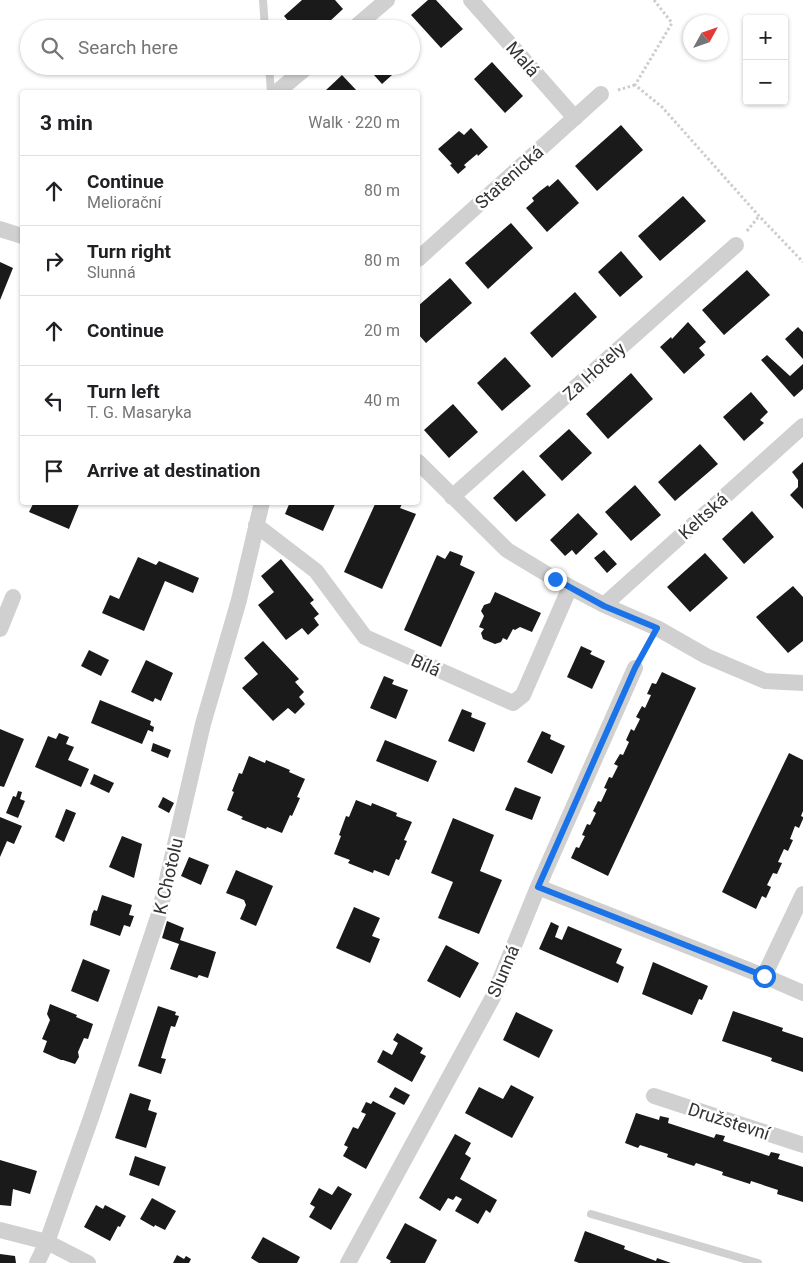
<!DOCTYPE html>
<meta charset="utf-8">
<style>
:root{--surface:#fff;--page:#f6f6f6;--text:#202124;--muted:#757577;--line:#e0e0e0}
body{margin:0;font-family:Roboto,sans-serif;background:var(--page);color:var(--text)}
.controls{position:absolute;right:15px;top:15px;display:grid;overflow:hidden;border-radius:5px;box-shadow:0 1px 4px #0004}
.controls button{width:45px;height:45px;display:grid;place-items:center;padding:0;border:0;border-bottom:1px solid var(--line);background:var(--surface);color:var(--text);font:25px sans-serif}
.compass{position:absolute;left:683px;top:15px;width:45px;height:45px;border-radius:50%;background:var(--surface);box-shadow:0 1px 4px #0004;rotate:50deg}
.stop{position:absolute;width:15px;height:15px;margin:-11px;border:4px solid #1a73e8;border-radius:50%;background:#fff}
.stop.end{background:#1a73e8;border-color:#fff;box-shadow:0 1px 5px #0008}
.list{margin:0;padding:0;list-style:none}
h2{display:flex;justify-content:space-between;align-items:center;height:65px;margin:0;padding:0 20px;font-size:21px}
h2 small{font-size:16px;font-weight:400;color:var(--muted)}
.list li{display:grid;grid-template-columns:32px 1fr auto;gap:15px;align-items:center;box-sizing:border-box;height:70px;padding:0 20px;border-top:1px solid var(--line)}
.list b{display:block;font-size:19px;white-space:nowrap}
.list p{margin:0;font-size:16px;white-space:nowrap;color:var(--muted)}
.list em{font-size:16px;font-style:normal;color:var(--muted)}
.icon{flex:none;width:28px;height:28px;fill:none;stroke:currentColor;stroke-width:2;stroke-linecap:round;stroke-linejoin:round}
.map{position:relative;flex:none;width:803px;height:1263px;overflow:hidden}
.search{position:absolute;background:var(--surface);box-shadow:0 1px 4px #0004;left:20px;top:20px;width:400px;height:55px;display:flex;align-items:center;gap:12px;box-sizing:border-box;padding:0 18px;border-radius:28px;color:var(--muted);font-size:19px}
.panel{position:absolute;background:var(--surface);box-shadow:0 1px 4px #0004;left:20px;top:90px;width:400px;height:415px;border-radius:5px}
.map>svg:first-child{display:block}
</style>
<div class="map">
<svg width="803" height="1263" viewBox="0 0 803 1263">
<rect width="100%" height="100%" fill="#fff"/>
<path fill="#1a1a1a" d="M302,0H335L343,9L329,22H325L318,29H295L284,16Z
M428,0H436L463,29L441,48L411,15Z
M492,62L523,96L505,113L474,79Z
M366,66H402L382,84Z
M342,75L358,92H324L325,91Z
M621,125L643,150L597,191L575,166Z
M471,128L488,147L478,156L477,154L464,165L466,167L458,174L450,165L452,164L438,149L459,131L464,135Z
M558,179L579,203L547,232L526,208L534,201L532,198L540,191L548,185L549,187Z
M683,196L706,221L660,261L638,236Z
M511,223L533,248L488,289L465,263Z
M621,251L643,277L620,297L598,272Z
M0,262L13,268L0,300Z
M747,270L770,295L724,335L702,310Z
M450,278L472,303L426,343L418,334V306Z
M575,292L597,317L552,358L530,333Z
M688,322L706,342L699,348L705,355L684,374L660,347L671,337L672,339Z
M798,327L803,332V359L785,339Z
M767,355L790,376L803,364V389L794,397L761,360Z
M505,357L531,386L502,411L477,383Z
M631,373L653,399L608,439L586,414Z
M751,392L768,412L760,420L764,423L744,441L723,417Z
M453,404L478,432L449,458L424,430Z
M569,429L592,453L562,481L539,456Z
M700,444L718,464L675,501L658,482Z
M803,462V509L790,495L798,487V480L792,472Z
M523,470L546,495L516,522L493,498Z
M635,485L661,515L631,541L605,512Z
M34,502H80L69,529L29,512Z
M290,502H336L323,531L285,514Z
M376,502H403L400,508L416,514L382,589L344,572Z
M752,511L774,537L744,564L722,539Z
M578,513L598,534L576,555L572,550L565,556L550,540Z
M604,550L617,564L607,573L594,558Z
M450,551L463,556L460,565L475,572L441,647L404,630L437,555L445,559Z
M705,553L728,578L690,612L667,587Z
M138,557L156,565L159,561L199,578L193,593L165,581L144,631L102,613L110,595L119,599Z
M281,559L314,600L310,603L319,614L314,618L319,625L308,635L302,628L286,640L258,605L274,592L261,576Z
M793,586L803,597V641L788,653L756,617Z
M495,592L541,613L532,632L520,627L515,630L513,629L507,640L503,638L501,642L495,644L483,639L481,633L484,629L479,627L484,616L481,611L484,605L490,603Z
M263,641L299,679L295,682L304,692L299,697L305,704L295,714L288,708L273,721L242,688L258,674L244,658Z
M581,646L592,651L590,654L605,661L592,689L567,677Z
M89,650L109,660L101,676L81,666Z
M146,660L173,673L161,701L155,698L153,702L131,692Z
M662,672L696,688L608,876L571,858L576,847L579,848L585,836L582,835L587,824L590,825L596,813L593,811L598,801L601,802L607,789L604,788L609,777L612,778L618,766L614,764L620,754L623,755L629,742L626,740L631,729L634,731L640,719L636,717L642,706L645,708L651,695L647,694L652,683L656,684Z
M384,676L394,680L392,684L408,690L396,719L370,708Z
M100,700L151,721L150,725L154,727L153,732L148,730L142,744L91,723Z
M462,709L472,713L471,717L486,723L474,752L448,741Z
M0,729L24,739L4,787L0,786Z
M542,731L551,735L550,739L565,746L552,774L527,762Z
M59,733L69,737L66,744L74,747L68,760L89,769L81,787L35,767L48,736L56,739Z
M385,740L437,761L428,782L376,761Z
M153,743L171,750L168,758L151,751Z
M789,753L803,760V811L801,816L803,817V819L799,828L795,826L790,839L793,840L788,851L784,849L778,862L782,863L777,874L773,873L767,885L771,887L766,898L762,896L756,909L722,892Z
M249,756L265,763L266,760L290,770L289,772L305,779L297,797L300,798L292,816L290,815L282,833L267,827L266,829L241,819L243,817L227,810L234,792L232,791L239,773L242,774Z
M94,774L114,783L109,793L90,784Z
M515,787L541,797L532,820L505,810Z
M18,791L22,792L20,799L25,801L18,818L6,813L13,796L16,797Z
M163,797L174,803L169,813L158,807Z
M356,800L371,806L372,803L397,813L396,816L412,822L404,840L407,841L399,860L396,859L389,876L374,870L373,873L348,863L350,860L334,854L341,836L339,835L346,816L349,817Z
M66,809L76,813L64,842L55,837Z
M0,817L22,826L14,844L7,841L0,857Z
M453,818L494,835L480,871L502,880L479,934L438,918L453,882L431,873Z
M122,836L142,844L134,878L109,867Z
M189,857L209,865L201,885L181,876Z
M236,870L273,886L256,926L240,919L246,905L244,900L226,893Z
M102,895L132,905L129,915L134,916L130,927L124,925L120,936L90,925L92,914L94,910L97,911Z
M354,907L380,918L372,936L380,939L370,963L336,948Z
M167,921L184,928L180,940L216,952L208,978L199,975L197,978L170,969L179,944L162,938Z
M551,922L559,926L555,937L562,940L568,926L622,949L616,963L624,967L618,983L539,949Z
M446,945L479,963L460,998L427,981Z
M83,959L110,970L98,1002L71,991Z
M653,962L708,986L702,1000L699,999L692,1015L642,994Z
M50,1004L77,1015L76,1017L93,1024L88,1039L84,1038L78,1052L79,1057L75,1064L63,1060H61L43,1052L47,1041L42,1039L50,1020L47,1014Z
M158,1006L176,1012L175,1015L179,1016L175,1027L171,1026L165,1045L161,1058L166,1059L161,1074L138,1066Z
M733,1011L783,1028L782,1031L803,1038V1072L771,1061L772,1058L722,1041Z
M516,1012L553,1030L539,1058L503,1040Z
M397,1033L423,1048L420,1053L426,1056L412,1082L377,1062L383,1050L392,1055L398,1043L393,1040Z
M511,1085L534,1097L512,1138L465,1113L479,1087L503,1099Z
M395,1087L410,1095L404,1105L389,1097Z
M130,1093L151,1100L148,1110L157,1113L146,1148L115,1138Z
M373,1101L396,1113L366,1169L343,1156L348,1147L344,1145L353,1127L358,1129L366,1114L361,1112L366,1102L371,1104Z
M636,1113L659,1120L660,1116L669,1118L668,1123L714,1138L716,1134L725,1136L723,1141L769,1156L771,1152L780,1154L778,1159L803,1167V1202L777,1194L778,1190L751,1181L750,1184L722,1175L723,1172L696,1163L694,1166L667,1157L668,1154L640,1145L638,1148L625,1143Z
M455,1134L471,1143L465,1154L471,1158L460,1179L497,1200L490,1213L486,1210L478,1224L455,1211L462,1199L456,1196L453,1200L448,1198L440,1211L419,1198Z
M135,1156L166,1167L159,1186L129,1175Z
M0,1160L37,1171L30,1194L13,1189L11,1206L0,1205Z
M338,1186L352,1194L331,1230L309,1217L315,1207L310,1204L319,1188L332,1195Z
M152,1198L176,1211L165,1230L155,1225L154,1227L140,1219Z
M96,1205L103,1209L105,1205L126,1216L120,1227L118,1226L110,1241L84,1227Z
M405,1223L437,1240L425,1263H390L391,1261L386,1258Z
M585,1231L625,1246L624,1249L656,1261L657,1258L671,1263H579L574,1261Z
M263,1237L300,1257L297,1263H259L251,1258Z
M0,1254L15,1256L16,1263H0Z
M177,1255L184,1259L186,1256L191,1259L189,1263H173Z"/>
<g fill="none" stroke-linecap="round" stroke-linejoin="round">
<path stroke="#cdcdcd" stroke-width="3" stroke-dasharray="2.5 2.5" stroke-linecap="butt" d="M654,0L672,23L635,85L662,107L759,216L803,262
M618,90L635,85
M747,231L759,216"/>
<path stroke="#d0d0d0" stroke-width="8" d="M263,0L265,29
M269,66L271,92
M591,1214L758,1263"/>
<path stroke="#d0d0d0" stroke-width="16" d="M471,0L575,118
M353,29L387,0
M277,92L308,66
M0,229L22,236
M418,259L601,94
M418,462L507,550L555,579L604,605L657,628L706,656L765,681L803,683
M452,497L736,245
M256,525L316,571L365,637L513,703L523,695L570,587
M604,605L803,426
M0,629L13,597
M538,887L764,976L803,993
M764,976L803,894
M654,1096L803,1145
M0,1230L47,1242L88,1263
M37,1263L47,1242L92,1115L159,914L203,724L239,600L262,502
M348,1263L493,997L538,887L635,668"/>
</g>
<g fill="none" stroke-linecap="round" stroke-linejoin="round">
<path stroke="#1a73e8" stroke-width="6" d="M555,579L604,606L657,628L635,668L538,887L764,976"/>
</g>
<g text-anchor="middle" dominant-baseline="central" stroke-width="5" stroke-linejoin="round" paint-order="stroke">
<g font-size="18" fill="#333" stroke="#fff">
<text transform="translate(523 59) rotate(49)">Malá</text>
<text transform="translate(509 177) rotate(-42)">Statenická</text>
<text transform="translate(594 371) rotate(-42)">Za Hotely</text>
<text transform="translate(703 516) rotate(-42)">Keltská</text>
<text transform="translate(426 665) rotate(24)">Bílá</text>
<text transform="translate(168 876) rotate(-77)">K Chotolu</text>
<text transform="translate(503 971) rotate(-67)">Slunná</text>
<text transform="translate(729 1121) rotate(18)">Družstevní</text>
</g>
</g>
</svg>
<div class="controls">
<button>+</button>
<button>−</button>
</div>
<svg class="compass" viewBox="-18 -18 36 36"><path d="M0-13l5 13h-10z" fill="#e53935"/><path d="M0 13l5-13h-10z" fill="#757577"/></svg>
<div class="stop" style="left:764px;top:976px"></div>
<div class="stop end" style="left:555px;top:579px"></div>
<div class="search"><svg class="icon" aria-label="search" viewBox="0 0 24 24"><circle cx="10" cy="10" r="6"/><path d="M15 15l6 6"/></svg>Search here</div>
<section class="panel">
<h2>3 min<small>Walk · 220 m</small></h2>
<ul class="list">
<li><svg class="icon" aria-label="ahead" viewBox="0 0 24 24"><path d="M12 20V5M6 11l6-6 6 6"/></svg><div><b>Continue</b><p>Meliorační</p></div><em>80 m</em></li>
<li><svg class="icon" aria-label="right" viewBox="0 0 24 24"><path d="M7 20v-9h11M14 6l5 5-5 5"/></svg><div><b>Turn right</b><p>Slunná</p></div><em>80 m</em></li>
<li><svg class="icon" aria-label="ahead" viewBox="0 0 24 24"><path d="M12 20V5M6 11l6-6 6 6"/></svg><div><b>Continue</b></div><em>20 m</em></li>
<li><svg class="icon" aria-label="left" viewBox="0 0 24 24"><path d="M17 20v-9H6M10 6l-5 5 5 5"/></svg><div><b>Turn left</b><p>T. G. Masaryka</p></div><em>40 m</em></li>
<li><svg class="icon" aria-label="arrive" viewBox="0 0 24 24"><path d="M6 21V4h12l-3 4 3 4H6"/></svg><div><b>Arrive at destination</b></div></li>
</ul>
</section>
</div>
